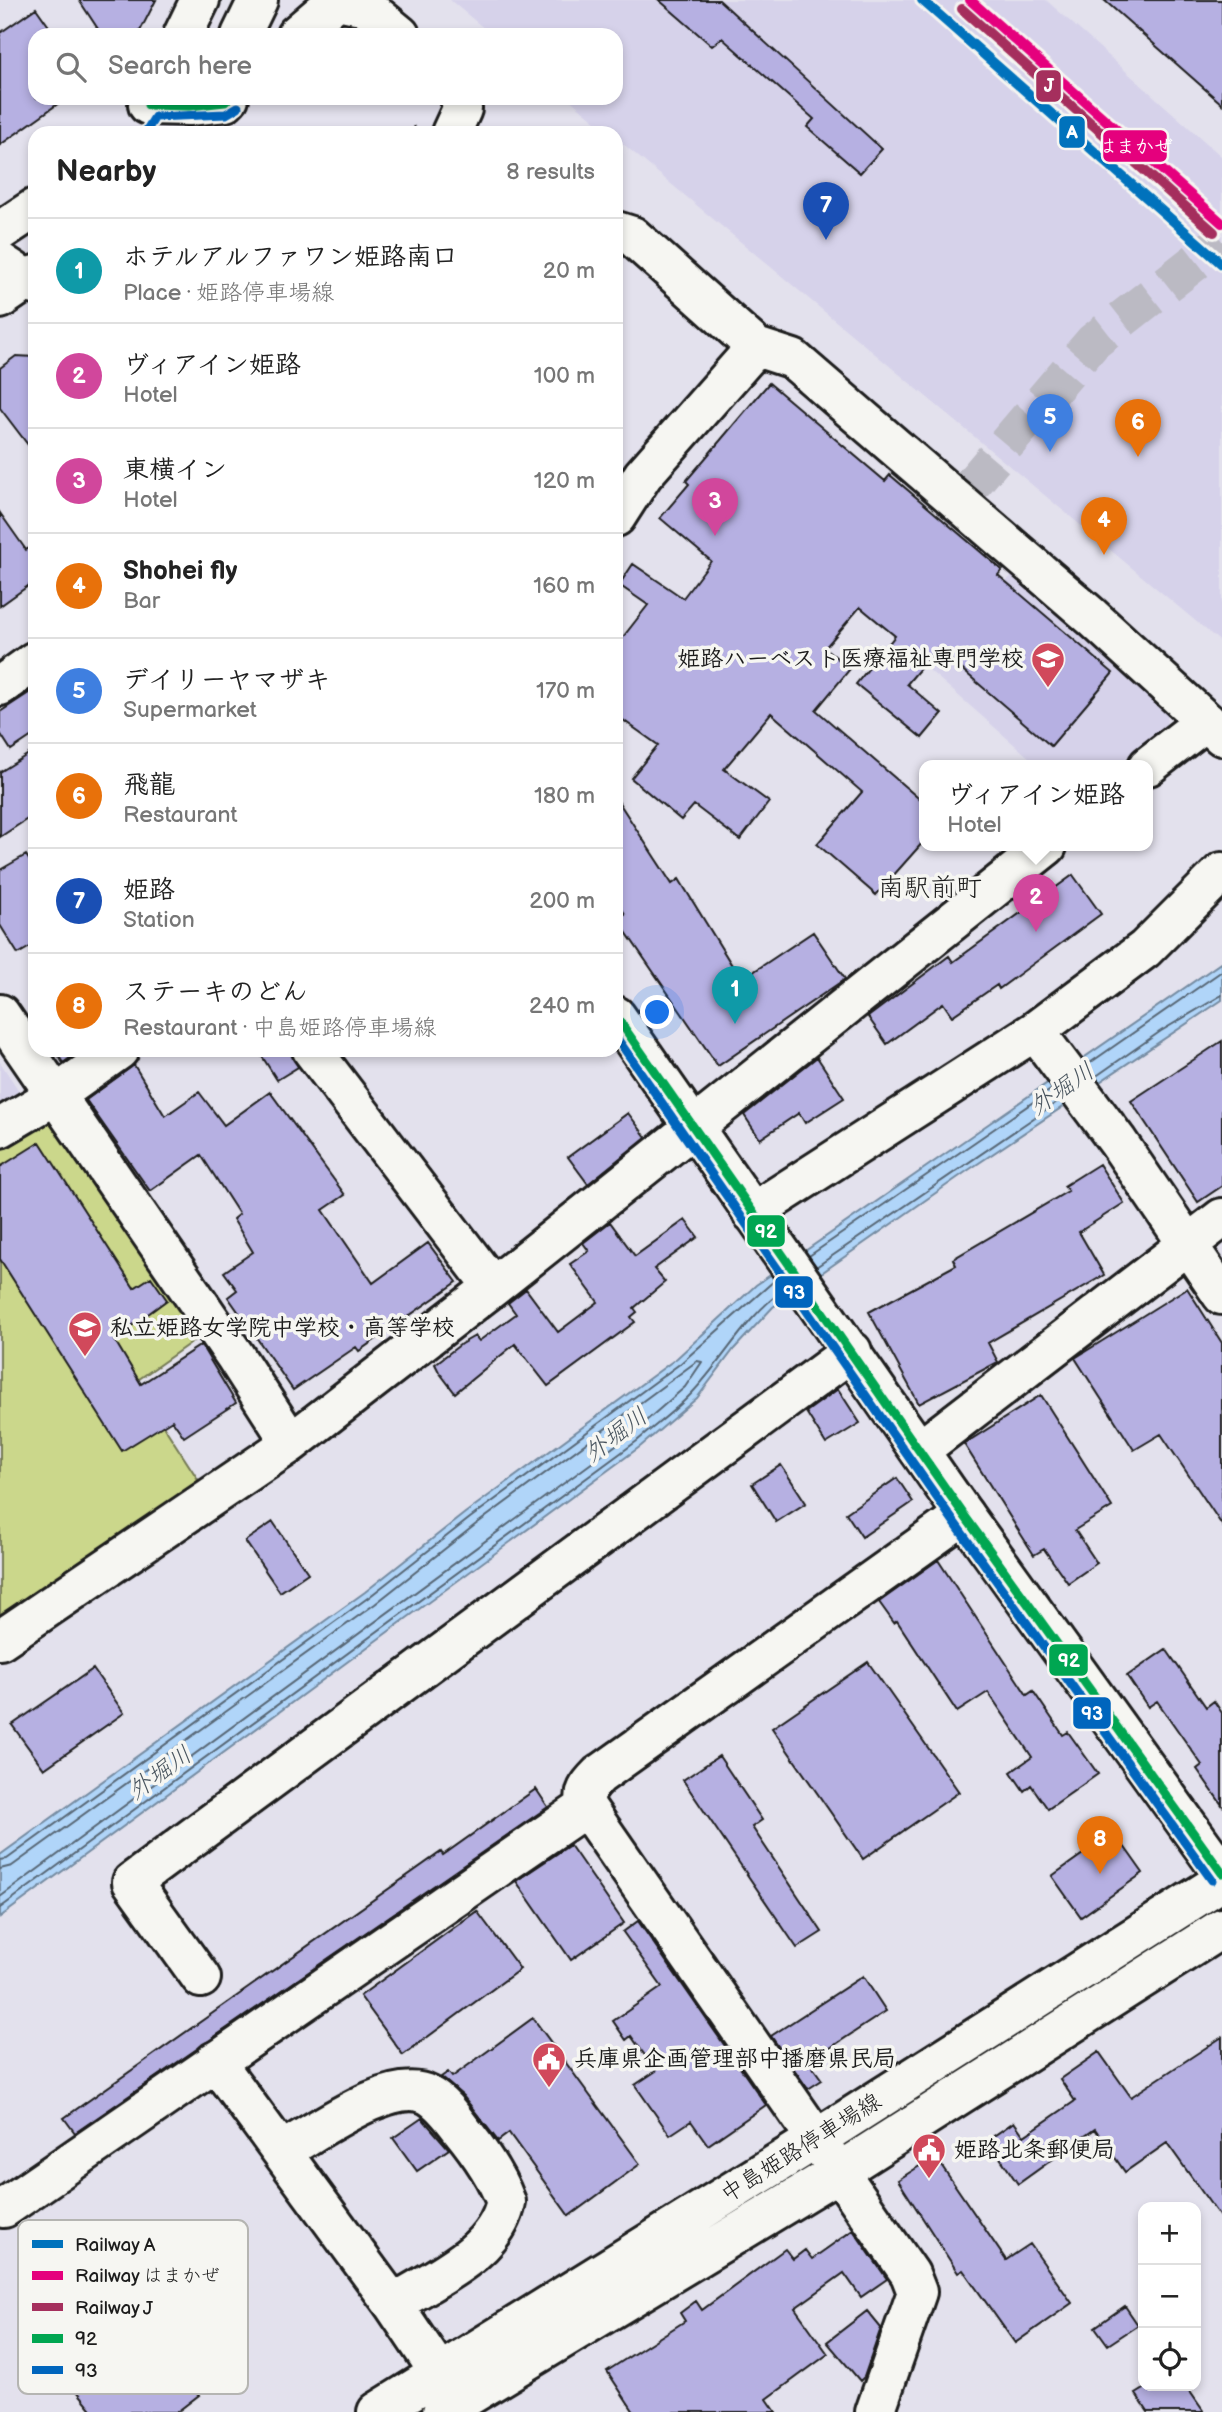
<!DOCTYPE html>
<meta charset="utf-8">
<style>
:root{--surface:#fff;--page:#f2f2f2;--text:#222;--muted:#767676;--line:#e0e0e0;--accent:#d1495b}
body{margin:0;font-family:"Balsamiq Sans","Klee One",sans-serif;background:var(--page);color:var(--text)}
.controls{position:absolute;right:21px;bottom:21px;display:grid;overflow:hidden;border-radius:14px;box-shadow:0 4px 10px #0003}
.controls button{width:63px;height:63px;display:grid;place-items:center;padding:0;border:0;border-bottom:2px solid var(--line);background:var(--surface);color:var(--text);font:35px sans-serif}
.you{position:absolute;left:658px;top:1013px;width:24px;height:24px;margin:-18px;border:5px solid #fff;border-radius:50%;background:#1a73e8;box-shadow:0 0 0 10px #1a73e833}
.badge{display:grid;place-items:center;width:46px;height:46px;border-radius:50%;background:var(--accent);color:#fff;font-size:23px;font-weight:700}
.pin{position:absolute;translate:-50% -58px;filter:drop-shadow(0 2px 4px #0008)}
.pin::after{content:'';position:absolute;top:37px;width:24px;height:21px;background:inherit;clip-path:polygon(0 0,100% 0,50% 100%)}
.popup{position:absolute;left:919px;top:760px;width:234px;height:91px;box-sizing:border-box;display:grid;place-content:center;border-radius:14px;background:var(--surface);filter:drop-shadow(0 2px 5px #0005);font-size:23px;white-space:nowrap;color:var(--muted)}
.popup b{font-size:26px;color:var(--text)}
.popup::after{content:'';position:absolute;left:50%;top:100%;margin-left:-14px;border:14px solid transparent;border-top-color:var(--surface)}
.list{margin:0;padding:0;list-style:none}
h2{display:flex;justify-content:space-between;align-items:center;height:91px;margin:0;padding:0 28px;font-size:30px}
h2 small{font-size:23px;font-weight:400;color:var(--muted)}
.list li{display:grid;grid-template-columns:46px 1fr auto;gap:21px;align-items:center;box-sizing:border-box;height:105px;padding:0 28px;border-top:2px solid var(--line)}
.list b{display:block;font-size:26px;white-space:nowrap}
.list p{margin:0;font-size:23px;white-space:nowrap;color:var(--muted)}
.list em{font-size:23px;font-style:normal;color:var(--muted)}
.icon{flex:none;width:38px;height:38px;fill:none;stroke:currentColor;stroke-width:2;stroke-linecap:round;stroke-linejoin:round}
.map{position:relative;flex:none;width:1222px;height:2412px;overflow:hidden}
.search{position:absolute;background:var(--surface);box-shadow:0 4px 10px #0003;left:28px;top:28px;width:595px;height:77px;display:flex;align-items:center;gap:18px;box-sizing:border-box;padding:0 24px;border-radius:21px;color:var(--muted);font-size:26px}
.panel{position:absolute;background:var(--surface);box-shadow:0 4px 10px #0003;left:28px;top:126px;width:595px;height:931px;border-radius:21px}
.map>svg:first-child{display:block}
</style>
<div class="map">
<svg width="1222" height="2412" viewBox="0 0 1222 2412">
<rect width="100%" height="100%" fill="#e3e1ed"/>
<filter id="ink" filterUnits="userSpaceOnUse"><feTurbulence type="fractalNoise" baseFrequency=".0143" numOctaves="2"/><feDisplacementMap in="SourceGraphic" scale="14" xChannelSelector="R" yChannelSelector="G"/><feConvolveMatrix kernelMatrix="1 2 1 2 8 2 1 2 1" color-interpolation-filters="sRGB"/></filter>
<g filter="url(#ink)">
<path fill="#d6d2ea" d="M450,0H1046L1222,157V643L616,138V133H610L568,98H616V35H492Z
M1013,574L1168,709L1166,726L1117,766H1039L928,669Z
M0,1062L19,1091L0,1105Z"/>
<path fill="#cbd78b" stroke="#747a54" stroke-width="2" d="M35,1118L53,1121L203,1334L135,1382L203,1487L0,1622V1140Z"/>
<path fill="#b0d5f9" stroke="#758ba1" stroke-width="2" d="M1222,962V1000L967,1171L773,1307L734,1349L697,1398L641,1446L0,1917V1855L365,1592L465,1513L677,1358L756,1285Z"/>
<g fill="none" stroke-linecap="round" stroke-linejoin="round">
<path stroke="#576674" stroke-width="2" d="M1087,1065L1222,971
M1095,1077L1161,1031L1222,995
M809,1256L1052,1089
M816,1267L1060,1100
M0,1860L7,1859L369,1597L470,1518L681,1363L775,1280
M0,1869L12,1866L375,1604L475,1525L697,1361L702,1362L685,1387L631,1434L0,1897
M0,1908L637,1441C655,1425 675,1411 691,1394C723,1361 744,1319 782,1291"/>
</g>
<path fill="#b6b0e2" stroke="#1c1c1c" stroke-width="2" d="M79,0H156L138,35H102Z
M659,0H719L882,149L860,173L807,127L814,119L722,38L712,46Z
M1104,0H1222V104Z
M36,8L55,35H35V98H66L0,145V33Z
M16,356L35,357V454L0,408V368Z
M769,383L885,481L890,475L1002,570L998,575L1113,673L1051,746L937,648L907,684L942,714L922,738L856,684L895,636L860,607L825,648L850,669L816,710L924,803V841L876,895L817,844L862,792L771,713L724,769L769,802L740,840L694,805L681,820L631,778L658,745L616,715V646L648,605L619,585L633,564L683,598L711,561L660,518L689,484L686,481Z
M0,513L26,550L35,544V581L0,606Z
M35,689V734L11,750L0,733V712Z
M35,750V814L0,837V772Z
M616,798L672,884L679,879L741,980L813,932L845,979L718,1066L617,919L625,914L616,900Z
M26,855L35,869V944L18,954L0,925V870Z
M1073,875L1101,914L999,989L997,985L952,1016L943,1003L887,1044L868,1017L949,956L953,962Z
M1222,1041V1186L1198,1202L1131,1101Z
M55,1050H81L63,1063Z
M258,1050H291L298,1067L277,1080Z
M817,1057L844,1098L805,1123L799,1113L760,1139L744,1115Z
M134,1065L165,1116L199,1092L224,1125L270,1092L345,1195L323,1210L373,1283L428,1243L457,1282L359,1351L356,1347L293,1390L228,1297L237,1290L224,1272L253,1252L233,1219L239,1214L201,1155L150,1191L86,1100Z
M628,1113L646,1137L588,1184L568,1157Z
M40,1142L134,1288L151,1277L167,1300L114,1339L141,1384L201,1345L236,1403L184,1437L172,1420L122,1451L0,1259V1167Z
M1099,1164L1124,1203L1079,1232L1104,1275L988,1343L998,1362L919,1404L869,1312L956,1265L953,1259L1068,1191L1064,1186Z
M685,1220L698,1237L654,1269L665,1282L634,1308L637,1312L631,1317L635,1322L548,1386L515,1344L455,1393L439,1372L435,1364L461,1344L475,1336L479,1341L516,1314L508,1303L526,1289L558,1332L598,1302L570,1264L589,1251L583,1243L610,1222L635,1256Z
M1187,1288L1222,1343V1525L1161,1434L1134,1450L1075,1358Z
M838,1389L860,1423L826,1444L806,1412Z
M1041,1395L1112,1507L1075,1530L1097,1563L1068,1583L1044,1549L1034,1555L964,1444Z
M781,1465L806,1503L776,1522L752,1484Z
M897,1478L913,1502L862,1537L846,1513Z
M273,1522L308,1573L280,1592L245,1541Z
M938,1560L1027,1695L1033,1691L1063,1735L1068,1732L1098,1774L1048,1809L1031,1785L1024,1791L1011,1772L1032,1757L988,1692L957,1712L897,1621L894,1623L879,1602Z
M1166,1649L1206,1707L1214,1701L1222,1713V1805L1197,1769L1202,1765L1157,1701L1148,1707L1127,1676Z
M868,1662L959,1792L863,1859L772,1728Z
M93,1669L124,1713L44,1769L12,1725Z
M719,1756L762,1820L752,1827L822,1932L797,1948L683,1780Z
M536,1789L548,1807L75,2133L64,2118L441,1852L443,1855Z
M1114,1832L1143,1873L1081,1917L1052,1876Z
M570,1845L624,1923L571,1960L516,1881Z
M477,1911L520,1969L403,2055L360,1996Z
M638,1921L766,2105L708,2145L691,2121L670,2135L635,2085L656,2071L631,2036L626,2040L613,2021L662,1987L623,1932Z
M863,1976L886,2011L809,2062L822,2080L808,2089L771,2036Z
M533,2018L640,2164L569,2216L509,2133L498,2141L463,2096L441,2077L448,2072L452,2077Z
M1222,2037V2220L1167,2143L1125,2172L1095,2129L1018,2184L988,2140L1014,2122L1024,2136L1075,2101L1060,2079L1099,2052L1131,2097Z
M422,2118L449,2149L417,2171L393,2138Z
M935,2156L1006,2260L1030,2244L1072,2303L1015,2343L963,2270L958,2273L898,2180Z
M853,2230L887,2279L861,2297L844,2273L795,2308L828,2354L767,2399L776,2412H634L607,2371L685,2321L680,2313L696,2301L702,2310L785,2249L793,2259L805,2250L812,2259Z
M128,2306L199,2395L177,2412H94L55,2364Z
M1125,2306L1138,2325L1108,2345L1095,2327Z
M867,2311L881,2328L864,2377L860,2381L827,2342Z
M1149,2386H1186L1204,2412H1148L1136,2394Z"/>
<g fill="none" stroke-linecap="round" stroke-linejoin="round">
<path stroke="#bbbac3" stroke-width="38" stroke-dasharray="38 19" stroke-linecap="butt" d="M969,488L1093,342L1222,241"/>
<g stroke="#1c1c1c" stroke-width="44">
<path id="minor" d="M183,35L200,0
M241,35L258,0
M296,35L337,0L365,6L400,35
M148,105L189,106L225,102L229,98
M451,133L462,109L460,98
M0,231L35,208
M616,231L632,236L756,347L793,359L1092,617L1222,736
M0,262L35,285
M0,299L35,275
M616,517L643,475L756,347
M0,686L35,661
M1148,766L1206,721
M0,1014L235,1356L291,1443
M1035,1031L1118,1142L1222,1295
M312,1050L493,1287
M0,1128L56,1095L119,1050
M752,1213L1035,1031L1145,949L1222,872
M920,1450L1222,1218
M0,1640L291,1443L493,1287L1047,846
M201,1978L132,1882L852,1351
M215,2061L393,2304L457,2399
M282,2151C315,2133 392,2076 428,2095C441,2102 452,2117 461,2129C479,2151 496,2175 506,2202C496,2253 434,2278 393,2304
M4,2208L586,1807
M875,2412L917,2292L910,2274L586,1807C583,1792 588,1786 599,1775L964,1515"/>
</g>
<g stroke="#1c1c1c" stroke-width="44">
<path id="major" d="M616,1016L964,1515L1222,1873
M377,2412L818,2138L1222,1881
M442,2412L840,2171L1222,1928"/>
</g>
<path stroke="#1c1c1c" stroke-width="4.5" stroke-dasharray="2 5" stroke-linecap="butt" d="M409,133L419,125
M547,133L548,131"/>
<use href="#minor" stroke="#f6f6f2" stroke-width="38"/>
<use href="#major" stroke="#f6f6f2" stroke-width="38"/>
<g stroke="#f6f6f2" stroke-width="14">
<path id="bus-1" d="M148,105L189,106L225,102L229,98
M616,1016L964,1515L1222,1873"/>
</g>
<g stroke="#f6f6f2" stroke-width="14">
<path id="bus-2" d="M145,133L155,117L226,114L238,107
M616,1037L954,1522L1212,1880"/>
</g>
<use href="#bus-1" stroke="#00a651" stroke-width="9"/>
<use href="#bus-2" stroke="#0065bd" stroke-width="9"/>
<g stroke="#f6f6f2" stroke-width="16">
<path id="rail-1" d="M922,0L1222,264"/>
</g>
<g stroke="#f6f6f2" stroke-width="16">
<path id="rail-2" d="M970,0L1222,223"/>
</g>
<g stroke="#f6f6f2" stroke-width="16">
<path id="rail-3" d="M962,9L1214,232"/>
</g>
<use href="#rail-1" stroke="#0072bc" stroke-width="10"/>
<use href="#rail-2" stroke="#e5007d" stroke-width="10"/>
<use href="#rail-3" stroke="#a52f5d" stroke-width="10"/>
</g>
</g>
<defs>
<g id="school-pin" transform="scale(1.75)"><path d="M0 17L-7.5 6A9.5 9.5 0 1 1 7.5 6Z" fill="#d1495b" stroke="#f6f6f2"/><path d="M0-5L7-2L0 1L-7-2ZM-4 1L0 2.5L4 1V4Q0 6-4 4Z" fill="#fff"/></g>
<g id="civic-pin" transform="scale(1.75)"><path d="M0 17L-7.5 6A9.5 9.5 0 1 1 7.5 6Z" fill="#d1495b" stroke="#f6f6f2"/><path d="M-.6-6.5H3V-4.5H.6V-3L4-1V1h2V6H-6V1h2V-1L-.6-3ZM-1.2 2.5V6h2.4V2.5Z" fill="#fff"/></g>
</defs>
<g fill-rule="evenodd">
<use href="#school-pin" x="1048" y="659"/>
<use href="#school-pin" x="85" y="1328"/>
<use href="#civic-pin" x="549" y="2059"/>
<use href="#civic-pin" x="929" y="2150"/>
</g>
<g text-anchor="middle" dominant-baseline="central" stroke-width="7" stroke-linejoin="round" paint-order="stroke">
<g font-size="23" font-weight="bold" fill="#1c1c1c" stroke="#f6f6f2" text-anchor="start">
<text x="1024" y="659" text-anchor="end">姫路ハーベスト医療福祉専門学校</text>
<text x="110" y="1328">私立姫路女学院中学校・高等学校</text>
<text x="574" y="2059">兵庫県企画管理部中播磨県民局</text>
<text x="954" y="2150">姫路北条郵便局</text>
</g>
<g font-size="23" fill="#1c1c1c" stroke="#f6f6f2">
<text transform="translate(801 2148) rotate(-32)">中島姫路停車場線</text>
</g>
<g font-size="24" font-style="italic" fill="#48545e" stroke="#f6f6f2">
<text transform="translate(1062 1089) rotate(-35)">外堀川</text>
<text transform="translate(616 1435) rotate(-37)">外堀川</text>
<text transform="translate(160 1773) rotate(-36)">外堀川</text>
</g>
<g font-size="26" fill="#1c1c1c" stroke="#f6f6f2">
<text x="930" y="888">南駅前町</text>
</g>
</g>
<rect x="18" y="2220" width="230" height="174" rx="10" fill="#f6f6f2" stroke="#b5b5b2" stroke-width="2"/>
<rect x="32" y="2240" width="31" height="8" fill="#0072bc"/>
<rect x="32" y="2271" width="31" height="9" fill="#e5007d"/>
<rect x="32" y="2303" width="31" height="8" fill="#a52f5d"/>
<rect x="32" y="2334" width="31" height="9" fill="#00a651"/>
<rect x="32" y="2366" width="31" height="8" fill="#0065bd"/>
<g font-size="19" fill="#1c1c1c">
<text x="75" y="2251">Railway A</text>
<text x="75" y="2282">Railway はまかぜ</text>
<text x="75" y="2314">Railway J</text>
<text x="75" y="2345">92</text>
<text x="75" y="2377">93</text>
</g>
<g stroke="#f6f6f2" stroke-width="2.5">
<rect x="1035" y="69" width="27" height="34" rx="7" fill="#a52f5d"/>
<rect x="1058" y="115" width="28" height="34" rx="7" fill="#0072bc"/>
<rect x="1102" y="129" width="66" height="34" rx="7" fill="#e5007d"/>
<rect x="746" y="1214" width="40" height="34" rx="7" fill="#00a651"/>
<rect x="774" y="1275" width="40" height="34" rx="7" fill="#0065bd"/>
<rect x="1048" y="1643" width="41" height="34" rx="7" fill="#00a651"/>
<rect x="1072" y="1696" width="40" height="34" rx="7" fill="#0065bd"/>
</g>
<g font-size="19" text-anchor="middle" font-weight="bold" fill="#fff">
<text x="1049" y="92">J</text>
<text x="1072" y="139">A</text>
<text x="1135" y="153">はまかぜ</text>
<text x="766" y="1238">92</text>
<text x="794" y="1299">93</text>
<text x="1069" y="1667">92</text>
<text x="1092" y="1720">93</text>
</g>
</svg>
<div class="controls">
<button>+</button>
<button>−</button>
<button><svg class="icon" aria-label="locate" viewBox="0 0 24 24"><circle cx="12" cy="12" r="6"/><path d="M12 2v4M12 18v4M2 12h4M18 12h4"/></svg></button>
</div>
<div class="you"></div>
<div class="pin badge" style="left:735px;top:1024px;background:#0f9aa8">1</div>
<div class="pin badge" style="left:1036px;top:932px;background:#d1479c">2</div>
<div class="popup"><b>ヴィアイン姫路</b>Hotel</div>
<div class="pin badge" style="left:715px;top:536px;background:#d1479c">3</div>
<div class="pin badge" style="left:1104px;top:555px;background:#e8710a">4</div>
<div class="pin badge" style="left:1050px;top:452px;background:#3f7fe0">5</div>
<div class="pin badge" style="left:1138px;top:457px;background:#e8710a">6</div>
<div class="pin badge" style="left:826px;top:240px;background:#1a4fb4">7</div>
<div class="pin badge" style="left:1100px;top:1874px;background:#e8710a">8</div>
<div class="search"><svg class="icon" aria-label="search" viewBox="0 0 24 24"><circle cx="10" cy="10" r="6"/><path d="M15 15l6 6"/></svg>Search here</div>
<section class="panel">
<h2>Nearby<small>8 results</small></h2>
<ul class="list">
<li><span class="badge" style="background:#0f9aa8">1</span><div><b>ホテルアルファワン姫路南口</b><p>Place · 姫路停車場線</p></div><em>20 m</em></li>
<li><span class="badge" style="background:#d1479c">2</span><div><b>ヴィアイン姫路</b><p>Hotel</p></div><em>100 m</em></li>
<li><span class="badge" style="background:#d1479c">3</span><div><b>東横イン</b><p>Hotel</p></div><em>120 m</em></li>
<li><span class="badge" style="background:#e8710a">4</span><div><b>Shohei fly</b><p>Bar</p></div><em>160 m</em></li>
<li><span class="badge" style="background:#3f7fe0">5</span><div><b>デイリーヤマザキ</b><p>Supermarket</p></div><em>170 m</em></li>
<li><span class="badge" style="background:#e8710a">6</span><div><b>飛龍</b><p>Restaurant</p></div><em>180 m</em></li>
<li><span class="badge" style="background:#1a4fb4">7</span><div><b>姫路</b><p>Station</p></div><em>200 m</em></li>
<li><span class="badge" style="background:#e8710a">8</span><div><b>ステーキのどん</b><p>Restaurant · 中島姫路停車場線</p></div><em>240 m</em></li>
</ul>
</section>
</div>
